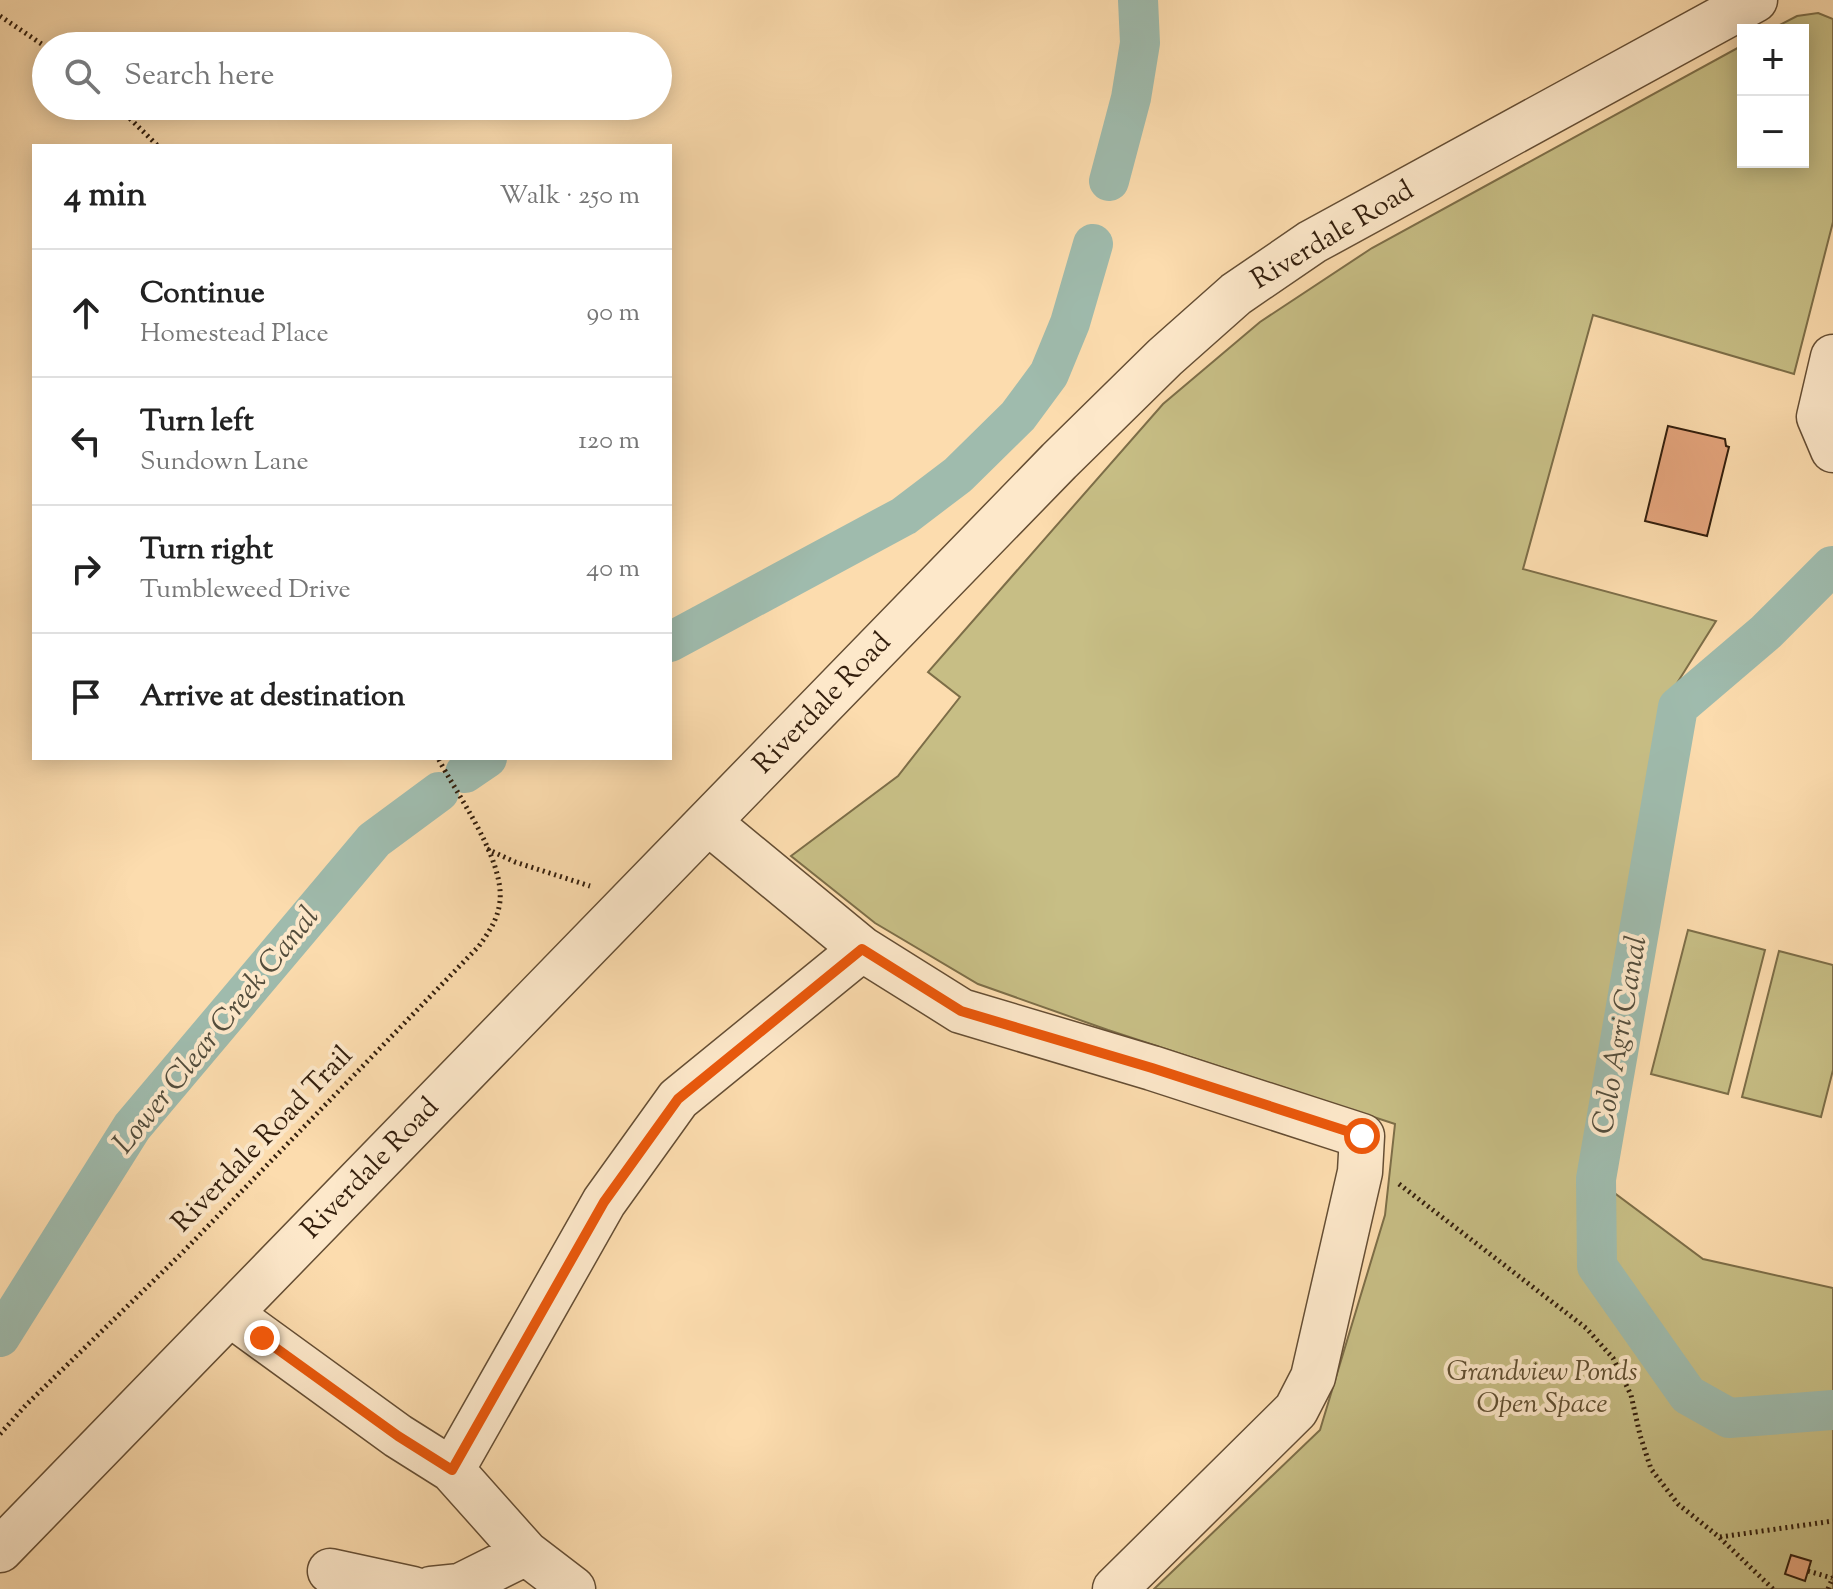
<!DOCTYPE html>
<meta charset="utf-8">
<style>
:root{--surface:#fff;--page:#f6f6f6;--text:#222;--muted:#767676;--line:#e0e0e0}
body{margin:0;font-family:"Sorts Mill Goudy",serif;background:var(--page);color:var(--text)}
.controls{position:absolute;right:24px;top:24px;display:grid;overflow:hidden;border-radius:0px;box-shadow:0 4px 20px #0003}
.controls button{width:72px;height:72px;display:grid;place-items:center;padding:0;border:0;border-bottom:2px solid var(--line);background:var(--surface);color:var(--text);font:40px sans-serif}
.stop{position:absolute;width:24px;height:24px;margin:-18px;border:6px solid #ea580c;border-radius:50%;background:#fff}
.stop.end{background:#ea580c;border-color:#fff;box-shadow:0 2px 8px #0008}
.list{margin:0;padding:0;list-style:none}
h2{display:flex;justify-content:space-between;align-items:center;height:104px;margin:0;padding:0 32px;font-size:34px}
h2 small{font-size:26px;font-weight:400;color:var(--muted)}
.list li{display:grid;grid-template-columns:52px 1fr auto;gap:24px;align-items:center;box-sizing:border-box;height:128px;padding:0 32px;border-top:2px solid var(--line)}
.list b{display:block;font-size:30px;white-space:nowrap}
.list p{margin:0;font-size:26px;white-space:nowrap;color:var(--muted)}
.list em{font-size:26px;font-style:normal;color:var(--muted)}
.icon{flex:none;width:44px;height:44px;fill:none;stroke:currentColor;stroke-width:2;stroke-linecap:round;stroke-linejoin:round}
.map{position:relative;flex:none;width:1833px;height:1589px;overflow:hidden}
.search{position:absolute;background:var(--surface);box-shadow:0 4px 20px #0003;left:32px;top:32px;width:640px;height:88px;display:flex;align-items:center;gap:20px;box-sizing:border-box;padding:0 28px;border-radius:44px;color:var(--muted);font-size:30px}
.panel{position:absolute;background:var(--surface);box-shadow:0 4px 20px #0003;left:32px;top:144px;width:640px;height:616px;border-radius:0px}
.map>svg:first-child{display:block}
</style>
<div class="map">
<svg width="1833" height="1589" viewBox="0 0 1833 1589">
<rect width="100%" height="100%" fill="#fcdcae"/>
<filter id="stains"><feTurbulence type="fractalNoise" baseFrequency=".0025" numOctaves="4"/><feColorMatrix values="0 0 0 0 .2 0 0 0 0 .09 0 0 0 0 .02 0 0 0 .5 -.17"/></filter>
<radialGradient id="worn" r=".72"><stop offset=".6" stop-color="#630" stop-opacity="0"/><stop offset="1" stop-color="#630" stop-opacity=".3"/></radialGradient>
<path fill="#c7be85" stroke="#7d6e48" stroke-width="2" d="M1818,13L1833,19V222L1794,374L1593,315L1523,569L1716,621L1662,707L1581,1168L1703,1259L1833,1288V1589H1154L1320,1430L1385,1215L1395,1124L1108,1030L978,984L875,923L791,856L898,776L960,697L928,672L1163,404L1260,322L1372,248L1743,45V162H1803V30H1770L1797,16Z
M1688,930L1765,950L1728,1094L1651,1074Z
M1779,951L1833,965V1070L1821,1117L1742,1097Z"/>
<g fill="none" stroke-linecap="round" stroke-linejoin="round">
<path stroke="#9fbbad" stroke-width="40" d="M1109,181L1131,98L1140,43L1138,0
M1832,566L1766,632L1678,707L1596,1179L1597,1266L1688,1395L1729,1418L1833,1410
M670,642L904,516L958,475L1018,416L1049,374L1070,323L1093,244
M465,773L487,758
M0,1337L132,1127L374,840L439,792"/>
</g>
<path fill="#e4a47c" stroke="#331e0c" stroke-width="2" d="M1668,426L1725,439L1726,446L1729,447L1707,536L1645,521Z
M1791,1555L1811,1561L1805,1581L1785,1574Z"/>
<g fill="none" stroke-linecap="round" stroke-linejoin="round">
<g stroke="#654e34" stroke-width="47">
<path id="minor" d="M1833,357L1819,417L1833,450
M708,822L862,949L961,1011L1152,1068L1362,1136L1360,1172L1313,1377L1296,1410L1115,1589
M230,1314L398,1436L452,1470L526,1553L573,1589
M452,1470L604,1202L678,1099L862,949
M0,1550L1059,461L1165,357L1236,294L1312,242L1755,0
M330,1571L413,1589
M431,1589L460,1586L526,1553"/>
</g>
<path stroke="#331e0c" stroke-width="5" stroke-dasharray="2 4" stroke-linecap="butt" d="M0,16L46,47
M117,106L158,146
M487,849L515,862L590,886
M1399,1184L1586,1328L1613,1358L1631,1395L1640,1435L1651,1469L1678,1504L1719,1537L1773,1589
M0,1434L26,1405L182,1253L479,946C489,932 498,919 500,901C504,858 457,795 438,758
M1720,1537L1833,1521
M1808,1571L1832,1578
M1828,1589L1833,1577"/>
<use href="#minor" stroke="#fde8ca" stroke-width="44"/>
</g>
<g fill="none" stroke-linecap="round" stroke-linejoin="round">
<path stroke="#ea580c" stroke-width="10" d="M262,1338L398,1436L452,1470L604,1202L678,1099L862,949L961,1011L1152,1068L1362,1136"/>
</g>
<g text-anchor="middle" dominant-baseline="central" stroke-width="8" stroke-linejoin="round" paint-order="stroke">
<g font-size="28" fill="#331e0c" stroke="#fde8ca">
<text transform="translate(1333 236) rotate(-31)">Riverdale Road</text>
<text transform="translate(823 704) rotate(-46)">Riverdale Road</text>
<text transform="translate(263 1140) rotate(-46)">Riverdale Road Trail</text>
<text transform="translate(371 1169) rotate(-46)">Riverdale Road</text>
</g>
<g font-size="28" font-style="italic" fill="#5f4e30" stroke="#fde8ca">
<text x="1542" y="1373">Grandview Ponds<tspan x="1542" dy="32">Open Space</tspan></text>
</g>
<g font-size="30" font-style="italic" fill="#534d3c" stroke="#fde8ca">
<text transform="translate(217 1031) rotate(-51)">Lower Clear Creek Canal</text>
<text transform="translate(1621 1035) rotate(-80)">Colo Agri Canal</text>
</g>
</g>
<rect width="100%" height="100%" filter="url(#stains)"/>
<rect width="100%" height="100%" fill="url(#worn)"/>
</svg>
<div class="controls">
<button>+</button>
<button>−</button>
</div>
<div class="stop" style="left:1362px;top:1136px"></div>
<div class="stop end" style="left:262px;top:1338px"></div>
<div class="search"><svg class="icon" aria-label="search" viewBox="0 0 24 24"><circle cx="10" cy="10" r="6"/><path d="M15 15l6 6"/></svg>Search here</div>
<section class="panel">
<h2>4 min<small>Walk · 250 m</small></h2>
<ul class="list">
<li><svg class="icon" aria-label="ahead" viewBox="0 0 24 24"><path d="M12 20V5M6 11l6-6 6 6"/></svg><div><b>Continue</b><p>Homestead Place</p></div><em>90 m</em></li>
<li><svg class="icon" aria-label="left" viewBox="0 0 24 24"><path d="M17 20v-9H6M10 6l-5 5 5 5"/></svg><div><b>Turn left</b><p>Sundown Lane</p></div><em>120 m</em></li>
<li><svg class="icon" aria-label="right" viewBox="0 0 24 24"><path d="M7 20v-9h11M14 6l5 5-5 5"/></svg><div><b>Turn right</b><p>Tumbleweed Drive</p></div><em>40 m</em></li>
<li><svg class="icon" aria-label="arrive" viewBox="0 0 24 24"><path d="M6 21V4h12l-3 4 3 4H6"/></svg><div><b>Arrive at destination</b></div></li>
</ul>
</section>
</div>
